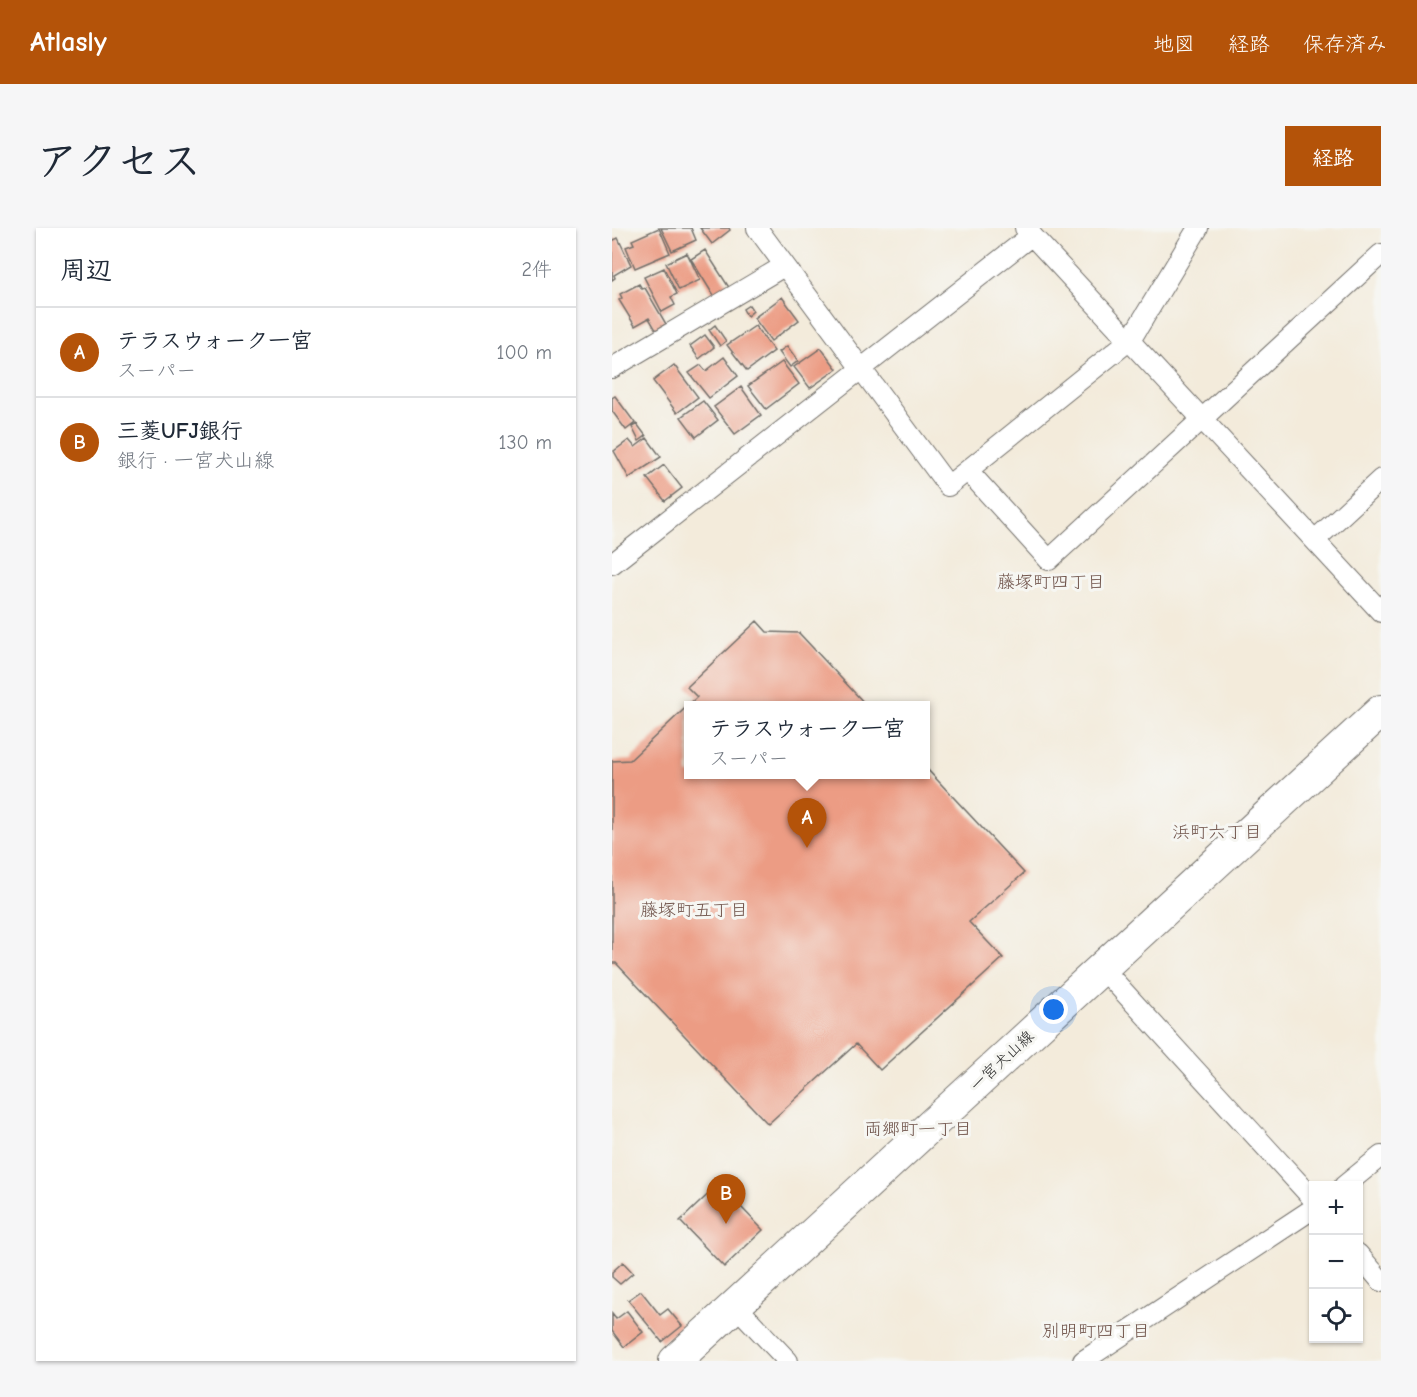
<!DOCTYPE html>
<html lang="ja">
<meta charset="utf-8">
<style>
:root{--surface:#fff;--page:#f6f6f7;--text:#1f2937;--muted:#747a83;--line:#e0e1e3;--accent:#b45309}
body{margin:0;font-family:"Comic Neue","Klee One",sans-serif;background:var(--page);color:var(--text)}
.controls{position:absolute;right:18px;bottom:18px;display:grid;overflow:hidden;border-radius:0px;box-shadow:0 2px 4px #0004}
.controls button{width:54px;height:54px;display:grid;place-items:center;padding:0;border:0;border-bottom:2px solid var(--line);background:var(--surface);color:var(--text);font:30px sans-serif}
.you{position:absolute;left:442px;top:782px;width:21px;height:21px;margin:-15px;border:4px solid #fff;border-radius:50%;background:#1a73e8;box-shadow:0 0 0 9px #1a73e833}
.badge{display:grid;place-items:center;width:39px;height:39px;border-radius:50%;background:var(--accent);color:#fff;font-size:20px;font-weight:700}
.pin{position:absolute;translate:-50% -50px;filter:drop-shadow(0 2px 3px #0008)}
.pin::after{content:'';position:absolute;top:32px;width:21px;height:18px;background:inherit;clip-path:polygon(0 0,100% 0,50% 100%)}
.popup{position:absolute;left:72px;top:473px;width:246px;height:78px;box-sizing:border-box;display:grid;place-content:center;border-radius:0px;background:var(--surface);filter:drop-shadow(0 2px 4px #0005);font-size:20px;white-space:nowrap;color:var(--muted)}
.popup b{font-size:22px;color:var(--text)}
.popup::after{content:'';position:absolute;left:50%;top:100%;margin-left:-12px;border:12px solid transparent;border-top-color:var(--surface)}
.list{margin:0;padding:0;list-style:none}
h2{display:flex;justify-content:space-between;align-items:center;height:78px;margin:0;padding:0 24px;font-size:26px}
h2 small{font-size:20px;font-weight:400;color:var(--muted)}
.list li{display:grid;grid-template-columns:39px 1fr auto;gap:18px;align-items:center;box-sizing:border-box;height:90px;padding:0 24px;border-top:2px solid var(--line)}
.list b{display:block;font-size:22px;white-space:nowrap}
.list p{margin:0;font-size:20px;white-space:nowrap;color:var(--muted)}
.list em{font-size:20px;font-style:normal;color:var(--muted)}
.icon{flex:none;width:33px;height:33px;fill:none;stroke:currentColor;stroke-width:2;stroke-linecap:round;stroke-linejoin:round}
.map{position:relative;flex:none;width:769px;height:1133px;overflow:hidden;border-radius:0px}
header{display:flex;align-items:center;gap:36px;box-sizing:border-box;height:84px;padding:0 30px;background:var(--accent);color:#fff}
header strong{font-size:28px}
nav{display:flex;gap:33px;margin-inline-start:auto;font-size:21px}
.intro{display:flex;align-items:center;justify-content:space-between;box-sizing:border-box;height:144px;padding:0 36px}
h1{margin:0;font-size:42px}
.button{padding:15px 27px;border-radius:0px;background:var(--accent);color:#fff;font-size:21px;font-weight:700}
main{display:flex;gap:36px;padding:0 36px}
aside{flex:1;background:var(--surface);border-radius:0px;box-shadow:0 2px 4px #0004}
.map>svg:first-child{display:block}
</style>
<header>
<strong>Atlasly</strong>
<nav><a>地図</a><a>経路</a><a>保存済み</a></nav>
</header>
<div class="intro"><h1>アクセス</h1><a class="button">経路</a></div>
<main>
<aside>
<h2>周辺<small>2件</small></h2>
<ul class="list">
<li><span class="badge">A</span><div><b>テラスウォーク一宮</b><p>スーパー</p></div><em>100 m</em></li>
<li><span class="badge">B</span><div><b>三菱UFJ銀行</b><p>銀行 · 一宮犬山線</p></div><em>130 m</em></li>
</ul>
</aside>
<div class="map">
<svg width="769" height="1133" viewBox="0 0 769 1133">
<rect width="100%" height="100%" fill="#f6f6f2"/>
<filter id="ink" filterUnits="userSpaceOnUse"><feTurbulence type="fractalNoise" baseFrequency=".0167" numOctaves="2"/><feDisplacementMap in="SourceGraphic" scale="12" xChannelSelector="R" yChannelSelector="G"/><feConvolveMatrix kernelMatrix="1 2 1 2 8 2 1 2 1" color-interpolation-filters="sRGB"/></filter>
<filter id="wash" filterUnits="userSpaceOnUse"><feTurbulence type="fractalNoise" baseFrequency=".008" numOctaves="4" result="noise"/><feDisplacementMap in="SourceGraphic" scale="24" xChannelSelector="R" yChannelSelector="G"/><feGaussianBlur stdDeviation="1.35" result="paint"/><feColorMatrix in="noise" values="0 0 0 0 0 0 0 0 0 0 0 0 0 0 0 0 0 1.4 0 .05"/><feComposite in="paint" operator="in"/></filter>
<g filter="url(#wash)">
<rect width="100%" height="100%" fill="#f3ebdb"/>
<g id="blocks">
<path fill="#ec9c84" d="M47,0L58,25L23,40L14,19L22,16L20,12Z
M49,0H79L84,12L60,23Z
M88,0H117L118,2L100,16Z
M6,10L19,37L2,47L3,50L0,52V13Z
M93,22L118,61L103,70L79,31Z
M75,25L88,52L67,62L54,35Z
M52,40L65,66L59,69L63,77L50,84L32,49Z
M27,56L30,61L33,60L54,96L44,102L37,90L23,98L7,72L10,70L8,66Z
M170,69L187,92L159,113L142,90Z
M137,77L141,83L135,88L131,81Z
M103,97L114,113L108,118L97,102Z
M143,98L162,123L135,143L115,117Z
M93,107L102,119L87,131L78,118Z
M175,118L186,133L178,139L167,124Z
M209,120L225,141L198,160L182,139Z
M112,129L126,148L97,170L77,145L89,137L94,143Z
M170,134L187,156L154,181L136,158Z
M62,137L86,169L65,185L41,153Z
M129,159L149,187L123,206L102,179Z
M3,168L23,195L14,202L0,183V170Z
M91,173L106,192L84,209L69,189Z
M25,196L34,208L27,213L20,199Z
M35,210L49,229L17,250L2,223L17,212L23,219Z
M52,237L70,260L53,273L35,250Z
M145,393L155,404L187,405L255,478H76V546H314V540L412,645L357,694L391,730L268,842L244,816L156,896L4,735H0V533L18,532L85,469L75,459Z
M107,956L151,1002L112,1039L68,993Z
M11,1034L21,1045L8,1056L0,1049V1044Z
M29,1063L48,1087L56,1081L70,1098L50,1114L16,1072Z
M15,1083L31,1104L12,1119L0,1103V1086L4,1091Z"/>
</g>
</g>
<g filter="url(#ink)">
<use href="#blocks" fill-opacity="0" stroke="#716e69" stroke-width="1.5"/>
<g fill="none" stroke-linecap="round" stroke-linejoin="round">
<g stroke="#716e69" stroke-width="22">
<path id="street" d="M145,0L336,258L519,111L586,0
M413,0L769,384
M0,140L172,38
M356,243L437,332L769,26
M703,312L769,251
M0,336L420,7
M490,740L702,972
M732,958L769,928
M746,1026L769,1053
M123,1077L176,1133
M471,1133L702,980"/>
</g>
<g stroke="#716e69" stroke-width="34">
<path id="primary" d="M63,1133L769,483"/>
</g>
<use href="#street" stroke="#fff" stroke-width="20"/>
<use href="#primary" stroke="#fff" stroke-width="32"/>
</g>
</g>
<g text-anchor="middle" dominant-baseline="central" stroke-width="6" stroke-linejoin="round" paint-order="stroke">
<g font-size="16" fill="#2b2b2b" stroke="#f6f6f2">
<text transform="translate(390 833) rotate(-43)">一宮犬山線</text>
</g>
<g font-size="18" fill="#6f534a" stroke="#f6f6f2">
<text x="439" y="354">藤塚町四丁目</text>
<text x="605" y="604">浜町六丁目</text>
<text x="82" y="682">藤塚町五丁目</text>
<text x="306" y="901">両郷町一丁目</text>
<text x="484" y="1103">別明町四丁目</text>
</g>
</g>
</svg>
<div class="controls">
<button>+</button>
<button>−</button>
<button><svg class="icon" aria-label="locate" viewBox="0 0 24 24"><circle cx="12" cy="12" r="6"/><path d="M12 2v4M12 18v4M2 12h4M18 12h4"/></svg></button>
</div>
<div class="you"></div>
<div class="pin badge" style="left:195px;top:620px">A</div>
<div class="popup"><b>テラスウォーク一宮</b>スーパー</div>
<div class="pin badge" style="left:114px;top:996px">B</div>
</div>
</main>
